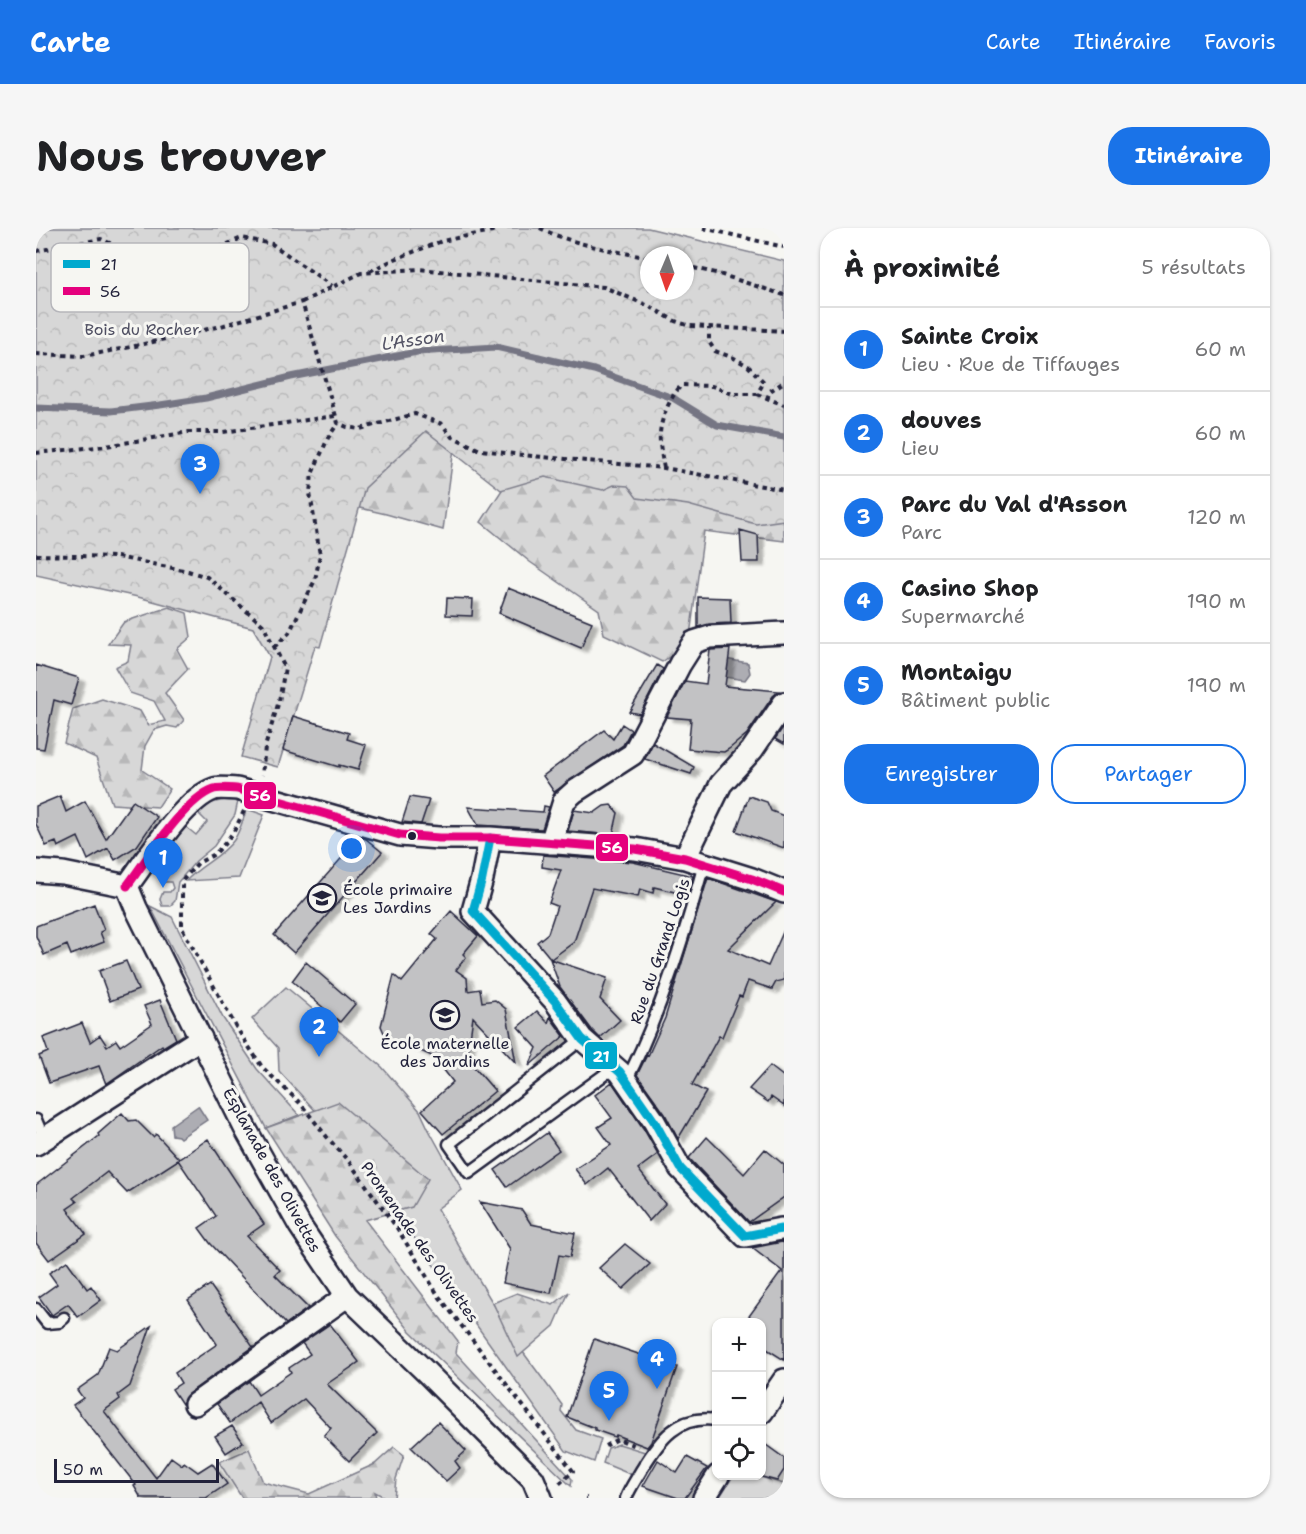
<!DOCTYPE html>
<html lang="fr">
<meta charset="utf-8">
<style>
:root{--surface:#fff;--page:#f6f6f6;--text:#202124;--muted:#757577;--line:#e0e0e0;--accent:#1a73e8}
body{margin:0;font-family:"Shantell Sans",sans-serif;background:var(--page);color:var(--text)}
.controls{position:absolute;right:18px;bottom:18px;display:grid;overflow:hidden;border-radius:12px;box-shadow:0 2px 4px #0004}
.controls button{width:54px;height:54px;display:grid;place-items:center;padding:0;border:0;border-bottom:2px solid var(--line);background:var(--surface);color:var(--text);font:30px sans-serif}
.compass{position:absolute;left:604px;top:18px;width:54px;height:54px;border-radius:50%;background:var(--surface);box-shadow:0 2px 4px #0004;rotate:182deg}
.scale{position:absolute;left:18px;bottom:15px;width:165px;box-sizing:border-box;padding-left:6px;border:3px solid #22223b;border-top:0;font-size:16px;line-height:21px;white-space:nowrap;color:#22223b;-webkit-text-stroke:4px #f6f6f2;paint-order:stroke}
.you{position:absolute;left:316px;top:621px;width:21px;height:21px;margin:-15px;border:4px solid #fff;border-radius:50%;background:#1a73e8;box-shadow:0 0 0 9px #1a73e833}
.badge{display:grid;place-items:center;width:39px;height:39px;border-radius:50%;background:var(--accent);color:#fff;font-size:20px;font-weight:700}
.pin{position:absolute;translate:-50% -50px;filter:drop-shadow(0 2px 3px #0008)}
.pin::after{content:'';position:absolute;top:32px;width:21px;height:18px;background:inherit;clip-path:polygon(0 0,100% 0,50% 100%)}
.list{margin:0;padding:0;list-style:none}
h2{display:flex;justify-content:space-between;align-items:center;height:78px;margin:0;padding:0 24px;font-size:26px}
h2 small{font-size:20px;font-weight:400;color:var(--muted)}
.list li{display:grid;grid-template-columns:39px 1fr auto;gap:18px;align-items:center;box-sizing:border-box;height:84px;padding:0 24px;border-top:2px solid var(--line)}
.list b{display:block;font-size:22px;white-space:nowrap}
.list p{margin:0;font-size:20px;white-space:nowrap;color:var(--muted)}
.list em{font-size:20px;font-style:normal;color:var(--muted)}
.actions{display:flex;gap:12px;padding:18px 24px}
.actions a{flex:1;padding:14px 0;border:2px solid var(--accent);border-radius:24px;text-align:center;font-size:21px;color:var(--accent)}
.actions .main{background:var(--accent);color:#fff}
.icon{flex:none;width:33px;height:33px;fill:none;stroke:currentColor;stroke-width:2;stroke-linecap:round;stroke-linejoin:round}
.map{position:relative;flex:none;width:748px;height:1270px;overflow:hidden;border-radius:24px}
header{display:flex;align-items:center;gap:36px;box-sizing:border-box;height:84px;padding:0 30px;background:var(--accent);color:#fff}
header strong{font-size:28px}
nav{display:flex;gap:33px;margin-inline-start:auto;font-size:21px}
.intro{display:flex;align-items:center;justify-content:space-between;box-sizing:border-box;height:144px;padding:0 36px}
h1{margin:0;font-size:42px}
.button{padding:15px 27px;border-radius:24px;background:var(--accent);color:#fff;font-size:21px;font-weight:700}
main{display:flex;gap:36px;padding:0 36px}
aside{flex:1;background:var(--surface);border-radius:24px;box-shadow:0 2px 4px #0004}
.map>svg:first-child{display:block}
</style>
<header>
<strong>Carte</strong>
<nav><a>Carte</a><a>Itinéraire</a><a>Favoris</a></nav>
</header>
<div class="intro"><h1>Nous trouver</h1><a class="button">Itinéraire</a></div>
<main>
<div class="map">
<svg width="748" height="1270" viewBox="0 0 748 1270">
<defs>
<pattern id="forest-firs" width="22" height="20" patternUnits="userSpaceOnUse" patternTransform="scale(1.5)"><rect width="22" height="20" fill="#d7d7d7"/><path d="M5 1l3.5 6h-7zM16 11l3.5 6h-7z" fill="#b8b8b9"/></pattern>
<pattern id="park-crowns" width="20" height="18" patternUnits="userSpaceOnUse" patternTransform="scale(1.5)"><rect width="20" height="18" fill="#d7d7d7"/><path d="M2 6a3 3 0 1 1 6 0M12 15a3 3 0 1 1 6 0" fill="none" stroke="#b8b8b9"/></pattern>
<filter id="shadow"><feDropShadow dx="6" dy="4" stdDeviation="1.5" flood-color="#0004"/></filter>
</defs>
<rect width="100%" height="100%" fill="#f6f6f2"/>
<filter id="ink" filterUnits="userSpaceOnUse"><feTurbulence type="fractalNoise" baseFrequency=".0167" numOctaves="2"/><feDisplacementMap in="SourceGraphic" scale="12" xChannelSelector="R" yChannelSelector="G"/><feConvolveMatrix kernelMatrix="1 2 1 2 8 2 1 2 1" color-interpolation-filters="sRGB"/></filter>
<g filter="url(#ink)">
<path fill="#d7d7d7" stroke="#7c7c89" stroke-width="1.5" d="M195,571L202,573L199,587L178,618L160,633L142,654L139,673L134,678H126L124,671L127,664H134L137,660L135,654H128L121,631L144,600L149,598L160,607L171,594L161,584C171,575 182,573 195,571Z
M211,581L228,587L203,650L150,653C164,637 186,629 198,612C204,603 207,591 211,581Z
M114,678L136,689L187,790L221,841L263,887L230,900Z
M250,759L346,839L384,883L393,902L426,962L401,981L481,1116L526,1177L525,1183L540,1202L565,1211L558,1234L530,1223L318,925L243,843L242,820L216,791Z
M583,1216L609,1224L596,1247L567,1235L572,1220Z
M697,1248L707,1250L709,1248H721L748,1256V1270H683Z"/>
<path fill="url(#forest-firs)" stroke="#7c7c89" stroke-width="1.5" d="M421,198L407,302L350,286L39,215Z
M477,245L748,265V313L668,303L653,415L626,434L568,406L563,382L494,334L445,294Z
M133,379L151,385L155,409L141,421L152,441L129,465L148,492L141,500L131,498L118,502L109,518L106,542L134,561L122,579L76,576L60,530L28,515L37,481L66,471L104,483L112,497L129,493L118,473L94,465L79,439L92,433L95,417L72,416L88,394Z
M302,874L392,951L376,979L329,992L422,1113L420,1125L536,1251L535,1258L374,1103L299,1008L230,900Z
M533,1064L518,1098L482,1129L457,1075L481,1065L517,1077Z
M358,1219L368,1227L360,1251L358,1270H350L339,1264L340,1270H206L183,1234L213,1221L227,1254L273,1266L339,1236Z"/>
<path fill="url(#park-crowns)" stroke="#7c7c89" stroke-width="1.5" fill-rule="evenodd" d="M0,0H612L748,33V292L720,296L652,277L601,270L592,258L578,257L567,262L509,249L465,262L390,203L329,260L284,419L279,418L242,539L205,529L234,429L217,400L102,369L0,347ZM613,27H649V63H613Z"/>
<path fill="#adadb3" stroke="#757583" stroke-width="1.5" d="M677,429L712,435L714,445L709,452L675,447Z
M162,878L171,892L144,910L142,908L136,907L135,897Z"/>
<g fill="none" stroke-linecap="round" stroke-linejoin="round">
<path stroke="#757583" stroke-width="7" d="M0,180L75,183L124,177L170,170L255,149L381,124L460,119L558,142L637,170L681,197L748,209"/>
</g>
<path fill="#c2c2c4" stroke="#22223b" stroke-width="1.5" filter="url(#shadow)" d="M704,302L722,307L723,334H706Z
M472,360L556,394L545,420L463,385Z
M662,369L694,370L695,395L673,396L662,399Z
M411,370L437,371L436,388L410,387Z
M694,421L689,458L743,463L737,468L711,506L693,521L688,524L652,521L655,491L631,489L649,453L670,456L674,422Z
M0,437L43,450L35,477L18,472L8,521L0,520Z
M621,437L627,441L604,486L593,484Z
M257,488L313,505L311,511L330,517L322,542L303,537V539L247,522Z
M586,496L595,502L587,517L518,564L507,548L568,502L577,511Z
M748,498V516L739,511Z
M617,515L658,539L655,546L609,531Z
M24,568L30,584L49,573L70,611L97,573L121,589L101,618L79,632L72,620L52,632L42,609L22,619L20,614L10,618L0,596V578Z
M713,568L731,574L735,583L748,588V620L700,603Z
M374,569L393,572L385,596L366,594Z
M575,577L582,585L577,607L532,603L538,582L558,585L568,578Z
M508,578L513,579L506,601L442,597L432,579L507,584Z
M324,609L330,611L346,624L258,725L238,707Z
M507,627L597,634L657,648L651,667L618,659L617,665L604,661L602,669L556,660L538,714L515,731L501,714L512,705L521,678L513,675L525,642L506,639Z
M672,650L740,674L692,721L732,738L748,702V752L740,754L736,761L712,753L706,769L703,768L686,809L683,808L656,857L670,864L642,911L629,886L601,847L611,827L612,828L629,790Z
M58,676L68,702L64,704L68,714L35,727L31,717L8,727L0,708V698Z
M415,683L442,708L427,726L430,729L420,742L431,750L432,763L444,761L446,774L459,772L470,781L480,835L437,789L431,831L459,863L407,906L386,882L417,854L398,829L372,817L352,814L345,798L358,747L366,754L401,711L395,706Z
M514,731L571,750L564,771L584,792L564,810L556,802L524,759Z
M90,733L102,762L74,773L63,743Z
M270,734L319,776L304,794L256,753Z
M124,772L140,811L127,819L126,817L70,856L63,838L13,855L3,828L12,824L7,810L46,795L54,814L64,807L71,818L80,812L84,818L116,796L108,778Z
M501,783L512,795L514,789L528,808L493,838L501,820L482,799Z
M734,838L748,849V878L735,869L732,874L713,861Z
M576,854L607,900L622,926L602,941L629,976L613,993L572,940L551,957L539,941L575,917L562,899L576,890L559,867Z
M86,885L93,893L100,892L117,909L120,906L143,931L172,911L228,996L211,1008L244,1042L239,1047L272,1080L250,1096L174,1015L163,1000L180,988L142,932L91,965L71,944L37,970L41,974L31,981L50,1006L13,1032L0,1015V957L63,908L62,906Z
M511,905L523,922L471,959L459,942Z
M671,909L708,946L729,921L748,937V969L713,994L653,930Z
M444,974L486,982L495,996L539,1005L534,1029L523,1027L515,1065L467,1055L474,1021Z
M746,1014L748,1015V1132L726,1118V1095H708L746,1043L716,1020Z
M589,1016L614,1036L587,1061L563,1040Z
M31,1033L51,1061L55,1058L65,1072L42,1089L32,1076L16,1087L3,1069L21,1056L13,1045Z
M174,1057L217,1119L152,1166L146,1176L136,1161L145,1155L139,1145L181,1116L152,1072Z
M294,1096L323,1134L291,1156L341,1205L313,1233L288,1208L295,1200L268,1171L235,1195L222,1174L194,1195L181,1176L213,1153L222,1167L255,1144L253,1140L274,1126L266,1115Z
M115,1098L94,1158L82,1167L84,1171L68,1183L120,1250L135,1229L146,1237L148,1234L162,1244L176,1235L191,1256L170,1270H105L98,1258L100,1257L37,1177L47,1170L41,1162L62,1147L73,1119L81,1122Z
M558,1111L641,1139L615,1214L611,1219L580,1207L579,1209L559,1202V1200L531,1189Z
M402,1194L430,1223L419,1233L424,1240L410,1253L375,1219Z
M196,1198L207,1214L190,1225L179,1208Z
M726,1214L748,1230V1242L741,1253L726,1249Z
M651,1229L671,1240L649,1270H642L607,1258L622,1232L641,1245Z"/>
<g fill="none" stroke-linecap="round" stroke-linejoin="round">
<g stroke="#22223b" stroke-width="15">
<path id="service" d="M546,811L413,916L433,945L579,839
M590,853C624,788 649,705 668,636
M0,892L8,911
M0,1081L11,1095L23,1094L28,1090
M590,1270C594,1260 601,1250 606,1241C624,1211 642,1187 680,1192"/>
</g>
<g stroke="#22223b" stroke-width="26">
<path id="minor" d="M454,610L446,651L437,683L519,773L546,811L584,844L618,893L644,940L709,1008L745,1001
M515,615L528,573L538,564L597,526L644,436L658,414L674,409L748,405
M649,630L685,556L716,522L748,475
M0,643L27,645L91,658
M91,658L100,680L209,900L264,998L311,1068L390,1144L497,1251L505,1270
M91,658C110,633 148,571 178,561C184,559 194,561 201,561L364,607L403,610H454L599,621L649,630L716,651L748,664
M0,916L165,810
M159,1176L311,1068
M726,1184L748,1152
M668,1270L682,1248"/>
</g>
<path stroke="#22223b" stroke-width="4" stroke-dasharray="4.5 4.5" stroke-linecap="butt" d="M504,0C537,17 576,22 613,30
M667,0L748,19
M0,23L65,11L91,23L125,29L163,28L206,10L236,16L296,58
M649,38L680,45L748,67
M334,43L359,31L406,13L456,3L461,0
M266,74L325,45L383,41L568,59L613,78L639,93L654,98L748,103
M0,126L48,128L95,119L185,98L266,74L302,195L311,199L324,201L379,186L406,196L415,208L444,222L496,228L628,240L748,262
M721,166L748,177
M731,171L734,163L748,154
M0,225L70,218L153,204H187L299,188
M628,240C626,229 623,216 624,205C625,190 635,167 646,157L676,158L697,166H721L728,154L712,138L698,130L679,123L673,114V100
M0,327L81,329L152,343L171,349L227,397L249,440L243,473L229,519L226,547
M238,419L253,405L279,352L284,327L274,265L276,246L292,210L302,195
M208,583L198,603L190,614L179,626L162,635L146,653V700L200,799L226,839L264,875L291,909L314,935L361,1000L402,1067L537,1243L522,1257
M569,1218L582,1211L602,1219
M550,1270H551"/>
<use href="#service" stroke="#f6f6f2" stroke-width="10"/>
<use href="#minor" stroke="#f6f6f2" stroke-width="21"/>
<g stroke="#f6f6f2" stroke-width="14">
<path id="bus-1" d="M454,610L446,651L437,683L519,773L546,811L584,844L618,893L644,940L709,1008L745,1001"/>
</g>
<g stroke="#f6f6f2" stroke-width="14">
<path id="bus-2" d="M91,658C110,633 148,571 178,561C184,559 194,561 201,561L364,607L403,610H454L599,621L649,630L716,651L748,664"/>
</g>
<use href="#bus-1" stroke="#00a9ce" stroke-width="9"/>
<use href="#bus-2" stroke="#e5007d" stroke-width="9"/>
</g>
</g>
<defs>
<g id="school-ring" transform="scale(1.5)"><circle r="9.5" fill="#f6f6f2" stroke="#22223b" stroke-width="1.5"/><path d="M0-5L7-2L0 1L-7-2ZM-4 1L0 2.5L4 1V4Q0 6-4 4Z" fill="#22223b"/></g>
</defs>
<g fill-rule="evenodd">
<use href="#school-ring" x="286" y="670"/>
<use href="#school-ring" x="409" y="787"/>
</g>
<circle fill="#22223b" stroke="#f6f6f2" stroke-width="2" cx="376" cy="608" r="5"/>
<g text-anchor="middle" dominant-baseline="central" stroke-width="6" stroke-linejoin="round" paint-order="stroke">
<g font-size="16" fill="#4f4f62" stroke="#f6f6f2">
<text x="106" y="101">Bois du Rocher</text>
</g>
<g font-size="16" fill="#22223b" stroke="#f6f6f2" text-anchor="start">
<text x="307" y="661">École primaire<tspan x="307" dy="18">Les Jardins</tspan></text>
<text x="409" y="815" text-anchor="middle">École maternelle<tspan x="409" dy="18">des Jardins</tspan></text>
</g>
<g font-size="16" fill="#22223b" stroke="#f6f6f2">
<text transform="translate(624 723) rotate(-71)">Rue du Grand Logis</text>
<text transform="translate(236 942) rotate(61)">Esplanade des Olivettes</text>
<text transform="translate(384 1014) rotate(55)">Promenade des Olivettes</text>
</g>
<g font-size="18" font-style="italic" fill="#535365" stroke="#f6f6f2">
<text transform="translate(377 112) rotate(-8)">L'Asson</text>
</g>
</g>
<rect x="15" y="15" width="198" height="69" rx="9" fill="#f6f6f2" stroke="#b6b6bb" stroke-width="1.5"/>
<rect x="27" y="32" width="27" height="8" fill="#00a9ce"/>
<rect x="27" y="59" width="27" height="8" fill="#e5007d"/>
<g font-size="16" fill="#22223b">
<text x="64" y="42">21</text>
<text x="64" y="69">56</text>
</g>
<g stroke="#f6f6f2" stroke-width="2">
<rect x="207" y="553" width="34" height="29" rx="6" fill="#e5007d"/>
<rect x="559" y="605" width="34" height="29" rx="6" fill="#e5007d"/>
<rect x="548" y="813" width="34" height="29" rx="6" fill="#00a9ce"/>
</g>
<g font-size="16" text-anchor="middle" font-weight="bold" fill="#fff">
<text x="224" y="573">56</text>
<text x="576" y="625">56</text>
<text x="565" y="834">21</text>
</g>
</svg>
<div class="controls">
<button>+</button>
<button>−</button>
<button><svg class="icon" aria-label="locate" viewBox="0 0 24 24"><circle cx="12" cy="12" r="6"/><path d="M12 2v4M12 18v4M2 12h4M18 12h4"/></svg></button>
</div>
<svg class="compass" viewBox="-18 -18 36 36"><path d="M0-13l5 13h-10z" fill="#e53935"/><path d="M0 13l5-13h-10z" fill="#757577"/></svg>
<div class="scale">50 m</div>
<div class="you"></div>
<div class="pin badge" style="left:127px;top:660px">1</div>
<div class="pin badge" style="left:283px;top:829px">2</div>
<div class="pin badge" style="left:164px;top:266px">3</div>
<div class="pin badge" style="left:621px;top:1161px">4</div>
<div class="pin badge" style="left:573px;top:1193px">5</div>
</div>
<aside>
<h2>À proximité<small>5 résultats</small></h2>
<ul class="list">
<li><span class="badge">1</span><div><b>Sainte Croix</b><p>Lieu · Rue de Tiffauges</p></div><em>60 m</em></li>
<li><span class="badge">2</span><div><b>douves</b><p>Lieu</p></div><em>60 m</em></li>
<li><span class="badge">3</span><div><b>Parc du Val d'Asson</b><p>Parc</p></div><em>120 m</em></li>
<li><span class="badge">4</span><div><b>Casino Shop</b><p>Supermarché</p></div><em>190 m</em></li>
<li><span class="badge">5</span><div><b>Montaigu</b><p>Bâtiment public</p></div><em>190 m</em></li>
</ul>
<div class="actions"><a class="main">Enregistrer</a><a>Partager</a></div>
</aside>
</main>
